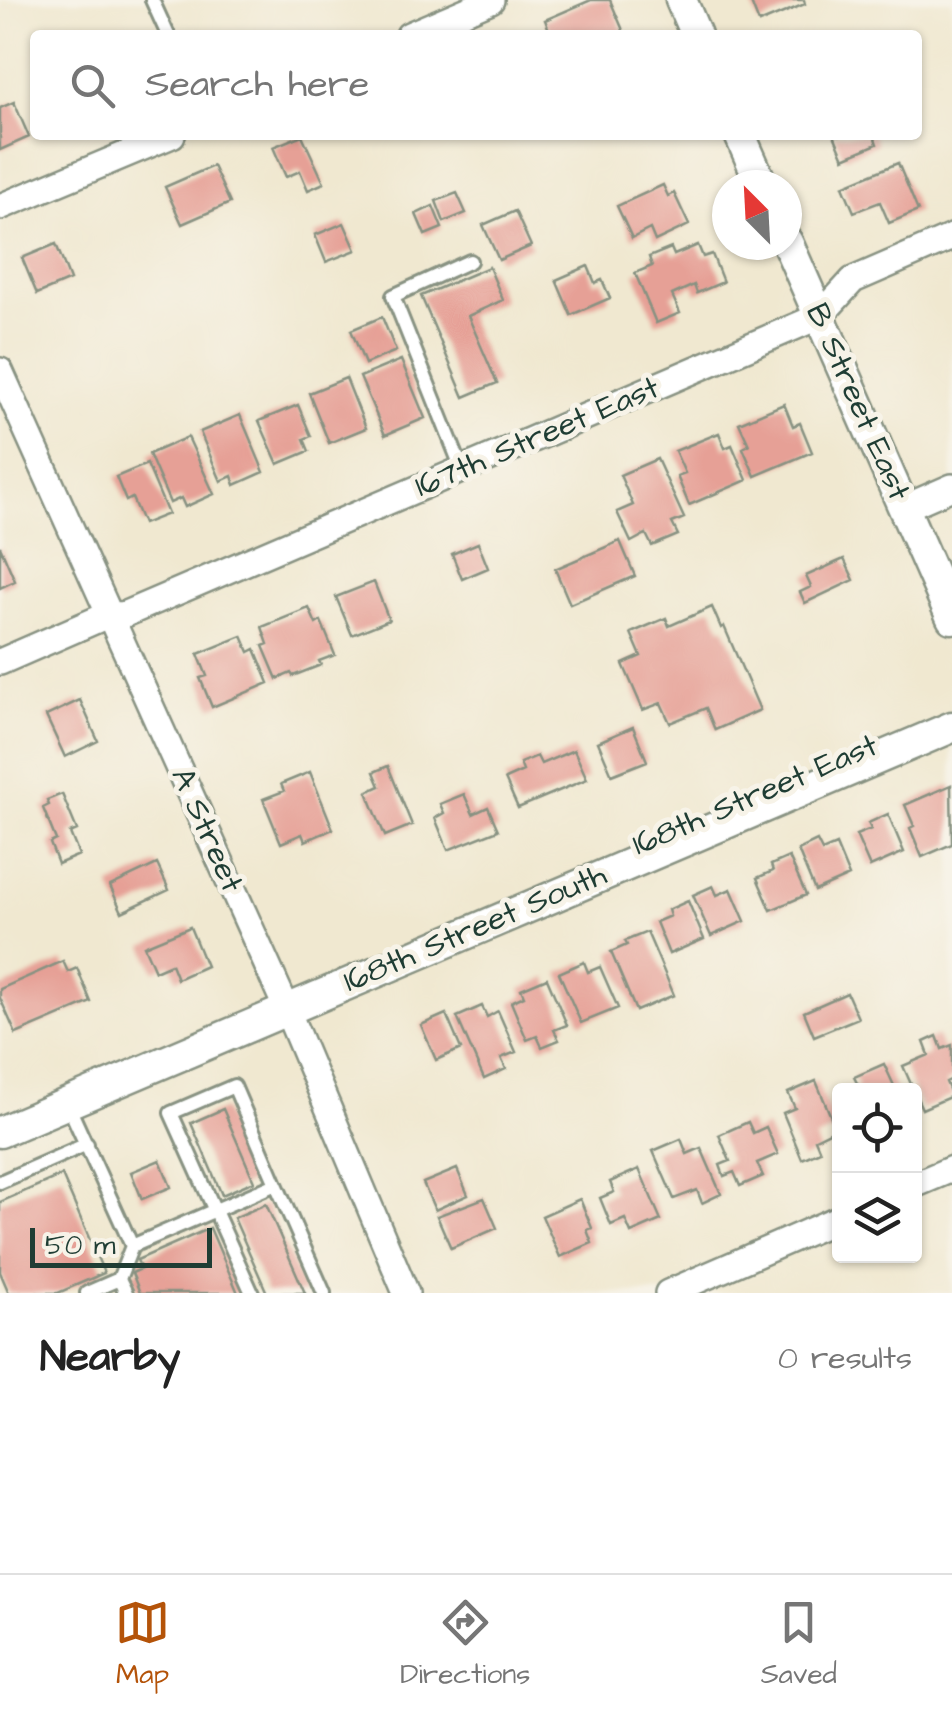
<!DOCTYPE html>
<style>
:root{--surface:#fff;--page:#f2f2f2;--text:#222;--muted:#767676;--line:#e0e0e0;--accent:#b45309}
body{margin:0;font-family:"Architects Daughter",sans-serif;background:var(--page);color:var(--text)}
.controls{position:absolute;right:30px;bottom:30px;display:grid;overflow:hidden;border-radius:10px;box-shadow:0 2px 8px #0004}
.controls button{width:90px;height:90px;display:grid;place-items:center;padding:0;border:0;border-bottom:2px solid var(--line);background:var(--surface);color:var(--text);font:50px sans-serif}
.compass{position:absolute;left:712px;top:170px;width:90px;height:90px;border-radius:50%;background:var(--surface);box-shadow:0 2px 8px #0004;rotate:336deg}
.scale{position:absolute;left:30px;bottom:25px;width:182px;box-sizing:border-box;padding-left:10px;border:5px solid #1f3d34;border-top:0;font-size:28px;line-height:35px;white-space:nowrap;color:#1f3d34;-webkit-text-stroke:8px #f7f3e8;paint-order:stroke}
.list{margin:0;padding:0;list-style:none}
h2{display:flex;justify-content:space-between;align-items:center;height:130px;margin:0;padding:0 40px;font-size:42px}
h2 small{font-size:32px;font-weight:400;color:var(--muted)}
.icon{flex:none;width:55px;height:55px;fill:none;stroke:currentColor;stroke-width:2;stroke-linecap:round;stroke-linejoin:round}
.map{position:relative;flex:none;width:952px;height:1293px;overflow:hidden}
.search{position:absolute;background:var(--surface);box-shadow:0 2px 8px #0004;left:30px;right:30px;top:30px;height:110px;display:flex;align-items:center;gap:25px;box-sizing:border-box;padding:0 35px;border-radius:10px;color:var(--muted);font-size:38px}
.sheet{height:280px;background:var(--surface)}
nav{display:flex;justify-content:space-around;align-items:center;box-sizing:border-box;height:140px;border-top:2px solid var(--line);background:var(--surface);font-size:28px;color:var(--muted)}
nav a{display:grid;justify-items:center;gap:5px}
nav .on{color:var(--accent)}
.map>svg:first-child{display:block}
</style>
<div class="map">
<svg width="952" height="1293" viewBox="0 0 952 1293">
<rect width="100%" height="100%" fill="#f7f3e8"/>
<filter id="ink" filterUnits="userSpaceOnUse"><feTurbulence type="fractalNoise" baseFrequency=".01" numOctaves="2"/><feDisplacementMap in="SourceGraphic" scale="20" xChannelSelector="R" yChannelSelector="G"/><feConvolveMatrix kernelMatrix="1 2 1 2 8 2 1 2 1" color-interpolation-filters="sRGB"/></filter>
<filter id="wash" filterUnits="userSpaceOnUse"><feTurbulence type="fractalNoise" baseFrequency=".0048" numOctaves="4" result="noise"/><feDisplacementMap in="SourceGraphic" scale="40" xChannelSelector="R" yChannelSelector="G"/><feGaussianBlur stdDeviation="2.25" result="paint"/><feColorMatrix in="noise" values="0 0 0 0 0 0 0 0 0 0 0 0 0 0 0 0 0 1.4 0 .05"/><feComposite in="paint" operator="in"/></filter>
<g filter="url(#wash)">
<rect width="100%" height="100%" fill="#f0e8d0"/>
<g id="blocks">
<path fill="#e6a096" d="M591,0H610L625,35H551L545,20Z
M750,0H804L805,4L759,23Z
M14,102L29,137L0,150V108Z
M302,135L324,183L308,190L300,171L286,177L273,147Z
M834,135H874L877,144L844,158Z
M898,163L918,211L889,223L880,202L854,212L843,186Z
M213,166L230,203L182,224L165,187Z
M663,185L668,196L674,193L689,225L655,241L650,229L632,238L617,206Z
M457,193L466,213L444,222L436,201Z
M433,206L442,228L425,235L416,214Z
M515,211L531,246L499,260L483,225Z
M344,223L356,250L326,262L315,235Z
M56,244L70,280L37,294L22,258Z
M698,245L703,257L712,254L723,282L697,293L694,285L672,295L680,313L656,323L635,273L652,266L649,257L671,248L674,255Z
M588,266L595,283L602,280L610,298L571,315L556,280Z
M489,267L503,300L468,316L497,383L464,397L421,296Z
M382,317L396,351L365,364L351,330Z
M401,360L425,418L385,435L360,377Z
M346,378L366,428L329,443L309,393Z
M784,404L793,426L800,423L812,452L755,476L743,448L749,445L739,423Z
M298,405L311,436L304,439L309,451L278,464L259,421Z
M240,415L264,472L235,485L232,476L221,481L200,432Z
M719,433L725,448L732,445L747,480L689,505L677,476L685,473L675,451Z
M188,437L214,494L185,507L181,498L170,503L149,454Z
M657,459L684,518L672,523L678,535L652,546L646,534L631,542L617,512L633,505L620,475Z
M147,464L168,514L143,524L132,498L126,501L116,477Z
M620,541L635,576L570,604L555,569Z
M478,543L488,568L462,579L452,554Z
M0,546L15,581L0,588Z
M844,559L854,580L805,603L800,592L811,587L806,576Z
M374,582L389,620L352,635L336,597Z
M712,607L721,628L724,626L760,710L715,730L706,708L670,723L661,703L643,710L623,664L641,656L631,633L666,618L669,626Z
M309,608L316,624L321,621L335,655L319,661L321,665L293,676L291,673L277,679L263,646L268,644L262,627Z
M242,636L249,652L255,649L269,683L212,707L200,678L207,676L198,654Z
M80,700L98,741L65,757L46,716Z
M633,727L647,761L612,775L598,742Z
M574,750L587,779L518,808L505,779L523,771L520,763L537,756L541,764Z
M388,766L412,825L385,836L367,792L380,786L374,772Z
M310,772L333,829L305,841L302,834L281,843L263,799L284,791L281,784Z
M951,785L952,844L922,857L910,828L914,826L905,805Z
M62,794L77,830L70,833L79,855L58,864L50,843L56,840L43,808L49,805L47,800Z
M464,794L473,814L488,807L498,830L448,850L435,818L444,813L440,804Z
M888,814L904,852L870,867L856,835L871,829L868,823Z
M817,841L822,851L836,845L849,876L815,891L798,850Z
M789,857L806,895L771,910L757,878L773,871L771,865Z
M157,864L169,890L122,912L110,886Z
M713,886L717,895L731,889L745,921L711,936L693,895Z
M688,901L704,939L669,954L656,922L670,916L668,910Z
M190,927L206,966L177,979L171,964L155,971L144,946Z
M647,932L674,995L636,1011L611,952L627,945L625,941Z
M63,961L68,972L77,968L91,1002L16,1034L0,998V989Z
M584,962L588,972L600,967L618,1008L581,1023L559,973Z
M547,978L567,1025L554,1030L559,1040L542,1047L537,1036L527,1040L511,1002L524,996L521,989Z
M847,993L858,1018L814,1036L804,1012Z
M482,1006L487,1017L498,1011L516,1052L501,1058L506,1069L484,1079L457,1017Z
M446,1014L461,1049L436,1060L421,1025Z
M937,1036L942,1049L952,1045V1079L946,1082L952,1096L922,1109L903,1066L929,1055L924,1042Z
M884,1064L896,1090H851L859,1087L854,1077Z
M816,1081L836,1129L815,1139L820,1151L802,1159L783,1113L795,1108L788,1093Z
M223,1109L254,1181L222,1195L191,1123Z
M748,1122L753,1133L766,1127L778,1154L757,1163L763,1176L740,1186L734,1172L724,1176L720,1165L730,1161L719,1135Z
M681,1139L687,1154L701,1148L721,1194L702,1203L697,1190L674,1199L653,1151Z
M160,1160L171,1187L142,1199L131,1172Z
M457,1169L468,1195L435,1210L423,1183Z
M639,1169L661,1220L631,1233L625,1219L611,1225L600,1198L614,1192L610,1182Z
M62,1175L104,1273L58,1293H9L0,1272V1202Z
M484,1198L497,1228L451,1248L437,1216Z
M580,1199L592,1228L587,1230L592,1243L560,1257L542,1216Z
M266,1204L305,1293H267L234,1218Z
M210,1228L238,1293H140L132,1273L141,1269L137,1260Z"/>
</g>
</g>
<g filter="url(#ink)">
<use href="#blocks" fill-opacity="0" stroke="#889282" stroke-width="2.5"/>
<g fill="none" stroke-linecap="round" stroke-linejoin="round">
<g stroke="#889282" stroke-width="18">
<path id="service" d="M152,0L168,35
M462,469L393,296L470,261
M68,1105L132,1246
M0,1182L87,1144
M119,1279L126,1293
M87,1293L119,1279L132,1246L276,1184L324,1293
M252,1293L171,1113L234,1086L276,1184"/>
</g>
<g stroke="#889282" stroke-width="30">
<path id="minor" d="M409,35L491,0
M0,207L172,135
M0,371L281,996L406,1293
M904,508L952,487
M0,662L110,614L123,615L820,316L853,280L952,237
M914,1185L952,1169
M668,1293L840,1218"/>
</g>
<g stroke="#889282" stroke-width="35">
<path id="tertiary" d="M681,0L696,35
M740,135L762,185
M787,242L952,618
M0,1132L952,727"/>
</g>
<use href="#service" stroke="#fff" stroke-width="12"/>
<use href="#minor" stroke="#fff" stroke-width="25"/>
<use href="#tertiary" stroke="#fff" stroke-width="30"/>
</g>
</g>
<g text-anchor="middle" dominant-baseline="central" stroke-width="10" stroke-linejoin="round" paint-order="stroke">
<g font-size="32" fill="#1f3d34" stroke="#f7f3e8">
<text transform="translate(858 402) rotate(66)">B Street East</text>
<text transform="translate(537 437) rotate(-23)">167th Street East</text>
<text transform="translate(755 795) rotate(-23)">168th Street East</text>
<text transform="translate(207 830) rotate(66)">A Street</text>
<text transform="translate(475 928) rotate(-23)">168th Street South</text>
</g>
</g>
</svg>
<div class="controls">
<button><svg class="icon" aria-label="locate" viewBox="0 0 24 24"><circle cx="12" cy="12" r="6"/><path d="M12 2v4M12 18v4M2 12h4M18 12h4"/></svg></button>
<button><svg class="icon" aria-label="layers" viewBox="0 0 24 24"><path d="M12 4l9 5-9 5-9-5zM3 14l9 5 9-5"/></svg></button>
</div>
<svg class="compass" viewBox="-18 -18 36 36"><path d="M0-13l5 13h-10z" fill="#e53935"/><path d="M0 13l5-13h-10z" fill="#767676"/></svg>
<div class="scale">50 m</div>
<div class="search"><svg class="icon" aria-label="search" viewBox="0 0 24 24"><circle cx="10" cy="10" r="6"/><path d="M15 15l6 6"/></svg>Search here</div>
</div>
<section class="sheet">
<h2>Nearby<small>0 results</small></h2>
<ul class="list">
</ul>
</section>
<nav>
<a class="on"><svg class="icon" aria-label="map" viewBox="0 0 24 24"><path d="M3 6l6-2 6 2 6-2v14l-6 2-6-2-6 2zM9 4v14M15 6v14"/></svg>Map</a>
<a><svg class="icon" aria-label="directions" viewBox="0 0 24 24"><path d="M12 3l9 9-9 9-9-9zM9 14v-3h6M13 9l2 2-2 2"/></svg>Directions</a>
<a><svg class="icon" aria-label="saved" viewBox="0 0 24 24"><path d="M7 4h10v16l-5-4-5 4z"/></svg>Saved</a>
</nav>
